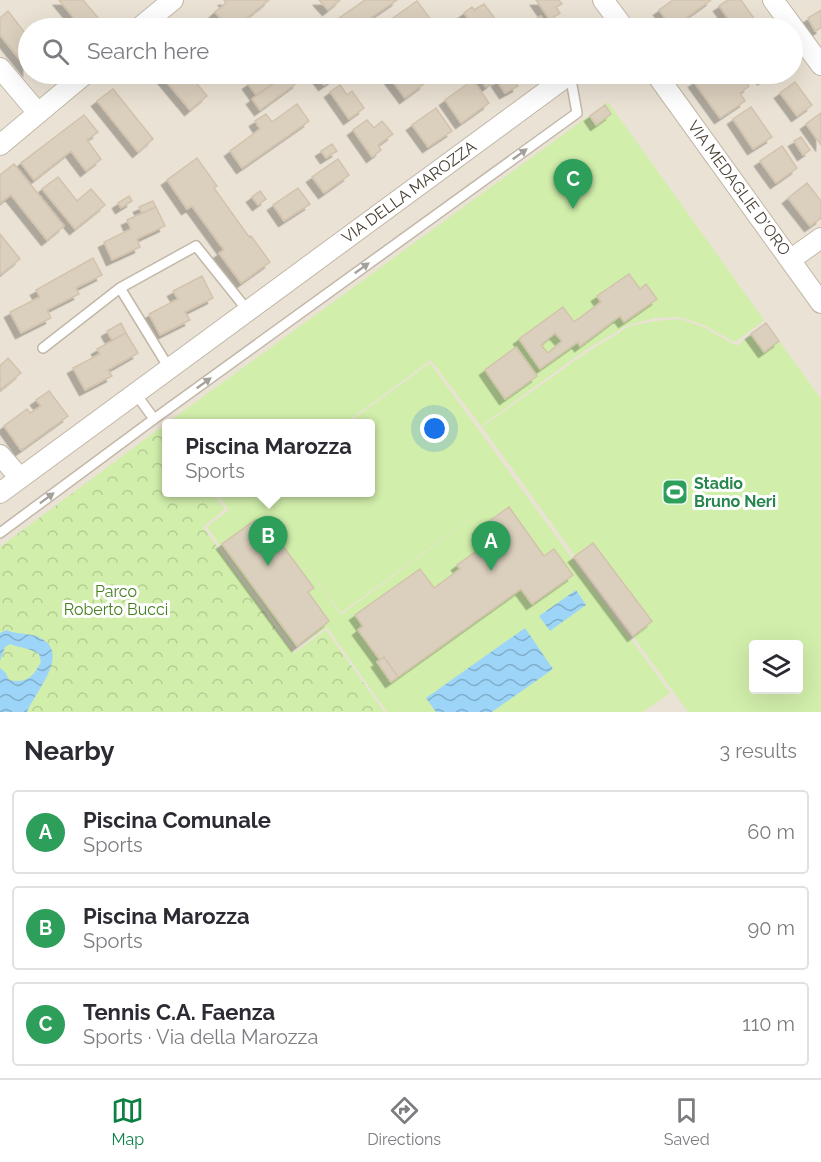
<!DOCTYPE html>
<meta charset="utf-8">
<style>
:root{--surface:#fff;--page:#f2f2f3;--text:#2b2b33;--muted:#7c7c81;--line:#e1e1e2;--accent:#0b8043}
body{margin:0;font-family:Raleway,sans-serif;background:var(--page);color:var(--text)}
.controls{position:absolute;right:18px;bottom:18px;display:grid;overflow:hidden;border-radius:6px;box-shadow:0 6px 24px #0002}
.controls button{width:54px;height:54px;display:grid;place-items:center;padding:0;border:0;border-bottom:2px solid var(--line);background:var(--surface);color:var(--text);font:30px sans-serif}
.you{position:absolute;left:435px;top:429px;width:21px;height:21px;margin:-15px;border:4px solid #fff;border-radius:50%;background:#1a73e8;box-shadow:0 0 0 9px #1a73e833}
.badge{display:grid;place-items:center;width:39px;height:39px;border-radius:50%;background:var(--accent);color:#fff;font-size:20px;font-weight:700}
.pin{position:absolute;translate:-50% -50px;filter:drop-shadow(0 2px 3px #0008)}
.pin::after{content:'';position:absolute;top:32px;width:21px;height:18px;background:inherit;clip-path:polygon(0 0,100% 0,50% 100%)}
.popup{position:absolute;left:162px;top:419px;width:213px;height:78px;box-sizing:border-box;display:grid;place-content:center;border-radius:6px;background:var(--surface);filter:drop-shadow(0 2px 4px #0005);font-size:20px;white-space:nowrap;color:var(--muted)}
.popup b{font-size:22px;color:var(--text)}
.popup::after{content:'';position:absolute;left:50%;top:100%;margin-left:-12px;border:12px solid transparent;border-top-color:var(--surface)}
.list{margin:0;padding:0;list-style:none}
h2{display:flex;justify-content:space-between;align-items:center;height:78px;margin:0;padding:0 24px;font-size:26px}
h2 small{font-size:20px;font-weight:400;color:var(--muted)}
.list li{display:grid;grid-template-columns:39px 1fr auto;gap:18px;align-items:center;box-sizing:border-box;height:84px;margin:0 12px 12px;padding:0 12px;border:2px solid var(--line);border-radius:6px}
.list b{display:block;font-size:22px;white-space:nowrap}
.list p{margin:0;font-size:20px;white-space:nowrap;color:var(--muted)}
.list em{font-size:20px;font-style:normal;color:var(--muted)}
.icon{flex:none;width:33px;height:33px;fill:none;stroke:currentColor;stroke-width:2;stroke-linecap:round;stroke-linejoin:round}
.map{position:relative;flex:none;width:821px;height:712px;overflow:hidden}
.search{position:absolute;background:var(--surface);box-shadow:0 6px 24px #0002;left:18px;right:18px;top:18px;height:66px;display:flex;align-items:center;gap:15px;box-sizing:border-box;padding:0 21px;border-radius:33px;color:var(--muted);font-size:22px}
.sheet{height:366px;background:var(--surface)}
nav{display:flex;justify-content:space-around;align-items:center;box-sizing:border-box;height:84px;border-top:2px solid var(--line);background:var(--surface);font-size:16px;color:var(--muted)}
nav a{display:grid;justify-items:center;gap:3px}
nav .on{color:var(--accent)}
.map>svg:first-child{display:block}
</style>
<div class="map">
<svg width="821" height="712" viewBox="0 0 821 712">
<defs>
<pattern id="park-crowns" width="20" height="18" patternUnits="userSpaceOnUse" patternTransform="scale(1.5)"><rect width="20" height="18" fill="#d1eeab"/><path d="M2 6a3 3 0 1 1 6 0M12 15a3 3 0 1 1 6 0" fill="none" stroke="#b5cd94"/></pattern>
<pattern id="water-waves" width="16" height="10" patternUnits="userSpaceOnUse" patternTransform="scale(1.5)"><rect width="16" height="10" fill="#9cd5f8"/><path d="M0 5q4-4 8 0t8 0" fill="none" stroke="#81aeca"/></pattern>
<filter id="shadow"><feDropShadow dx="-5.5" dy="5.5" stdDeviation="0" flood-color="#0004"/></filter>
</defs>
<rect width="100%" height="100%" fill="#f5f0e6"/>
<path fill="#eae2d4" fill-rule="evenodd" d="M0,0H821V712H0ZM28,28H792V74H28ZM166,424H370V492H166ZM754,644H798V690H754Z"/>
<path fill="url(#park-crowns)" d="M164,425L166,427V492L213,493L225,509L203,527L294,653L326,630L384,712H0V547Z"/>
<path fill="#d1eeab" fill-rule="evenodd" d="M608,102L764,320L735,342L702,324L680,317L655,318L628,325L584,351L481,426L431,360L345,423H167Z
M680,319L701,326L737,346L766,323L821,399V712H688L482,427L586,353L630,326L656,321ZM754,644H798V690H754Z
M430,363L670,693L643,712H387L327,627L295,648L207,527L229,510L217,493H252L250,495L254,492H370V424L348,423ZM513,487L341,615L293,549L341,613Z"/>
<path fill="url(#water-waves)" d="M576,590L586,605L550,631L539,616Z
M525,628L553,669L492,712H436L426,698Z
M6,630C17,635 31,632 42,639C70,655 35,692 27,712H0V668L5,672L9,680C26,684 33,677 41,662L39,654C30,648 20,648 10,644L5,647L0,661V633Z"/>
<path fill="#dbcfbd" stroke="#d3c3ad" stroke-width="1.5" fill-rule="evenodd" filter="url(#shadow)" d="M59,0H83L99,19L87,28H82Z
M224,0H269L235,28H229L215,12L226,3Z
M319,0H340L328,10Z
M365,0H397L356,28H325Z
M536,0H559L562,4L556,7L560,13L550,20Z
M673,0H711L672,28L659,10Z
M728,0H741L758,24L751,28H735L719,6Z
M417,1L431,20L419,28H379Z
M484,4L502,28H475L464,13L472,7L474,10Z
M821,10V28L815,31L808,18Z
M8,11L28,37V70L0,35V18Z
M541,16L545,23L539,28H530L527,24Z
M580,22L584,28H569Z
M160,74H189L207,96L190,110Z
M262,74H286L256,95L248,84Z
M288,74H292L298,82L260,110L252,99Z
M316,74H340L324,85Z
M387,74H418L425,83L405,98Z
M476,74H493L497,78L486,87Z
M510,74L518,86L505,93L497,81Z
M706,74H740L749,86L740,93L745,101L720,118L694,82Z
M759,74H771L763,79Z
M473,80L489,103L461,123L445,100Z
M795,82L812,105L797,116L780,93Z
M340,85L347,95L352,91L364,108L349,119L330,92Z
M113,89L153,139L138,152L97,101Z
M297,104L309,121L242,168L230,151L260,129L255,121L266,114L272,122Z
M605,105L611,114L596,125L590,116Z
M751,107L772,137L753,149L733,119Z
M436,108L452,131L428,147L412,125Z
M821,113V145L806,124Z
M84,115L98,132L87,140L101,159L86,171L71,151L34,180L21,163Z
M367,120L374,128L382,121L393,134L378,145L381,150L372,157L353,130Z
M801,137L810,150L803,155L794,141Z
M332,144L337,151L326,158L321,151Z
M782,146L797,168L776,183L760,161Z
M197,158L217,186L214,188L249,237L251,236L270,262L241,283L219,253L224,250L192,206L187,209L167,180Z
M338,159L349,175L324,193L312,177Z
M14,164L64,226L47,240L11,195L0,203V175Z
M58,177L77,201L91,189L105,205L75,229L42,189Z
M807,183L821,201V218L810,226L788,198Z
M298,188L310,204L284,221L273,205Z
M260,191L266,199L258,205L252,197Z
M129,196L132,201L121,208L118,203Z
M153,201L156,207L142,213L139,207Z
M156,207L165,226L137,239L140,247L112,260L104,242L131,229L127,220Z
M0,234L20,259L1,274L0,273Z
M93,258L102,275L76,288L79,294L47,310L51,318L21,333L10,312L40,297L36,290Z
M629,274L640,289L646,284L657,299L624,322L620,316L580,346L578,342L540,369L519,339L563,307L574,322L601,302L597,296ZM555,333L562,341L548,353L541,345Z
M202,276L213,298L185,312L190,320L160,335L149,314L178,299L173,291Z
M121,323L126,333L112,340L107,331Z
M766,323L779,341L764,352L751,334Z
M126,333L138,353L108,370L112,376L85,390L73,368L100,354L97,349Z
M516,347L537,376L505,399L485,370Z
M8,358L21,373L0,390V366Z
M49,391L68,416L21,450L4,426L27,409L30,413L41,406L36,400Z
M509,507L544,556L554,549L573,575L532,604L521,589L398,677L384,657L380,660L358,630L363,626L355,615L420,569L434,588L460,569L457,565L488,543L478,529Z
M255,520L260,527L266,523L314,588L308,592L329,621L297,646L222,544Z
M593,543L652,621L633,636L574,557Z
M384,657L398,677L391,682L377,662Z"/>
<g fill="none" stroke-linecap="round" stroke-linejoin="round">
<g stroke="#c2b8a8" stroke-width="12">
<path id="lane" d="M120,288L196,246L248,311
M43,348L120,288L169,368
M136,394L154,419
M0,533L154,419L577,113L570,74"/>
</g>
<g stroke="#c2b8a8" stroke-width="22">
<path id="street" d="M603,0L624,28
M773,0L821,65
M139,28L173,0
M0,68L38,113
M656,74L821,303
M0,145L85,74
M790,260L821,238
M0,455L20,478
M0,493L570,74"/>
</g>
<use href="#lane" stroke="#fff" stroke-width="9"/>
<use href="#street" stroke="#fff" stroke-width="20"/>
</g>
<defs><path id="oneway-solid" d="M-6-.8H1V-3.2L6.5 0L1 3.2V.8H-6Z" transform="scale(1.5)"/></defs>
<g fill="#a4a09a">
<use href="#oneway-solid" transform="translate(520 154) rotate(-36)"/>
<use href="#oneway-solid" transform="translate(362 268) rotate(-36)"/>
<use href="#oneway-solid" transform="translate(204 383) rotate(-36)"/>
<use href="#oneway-solid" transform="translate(47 498) rotate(-37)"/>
</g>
<defs>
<g id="stadium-square" transform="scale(1.35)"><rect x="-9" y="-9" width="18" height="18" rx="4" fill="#2e9e5b" stroke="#fff"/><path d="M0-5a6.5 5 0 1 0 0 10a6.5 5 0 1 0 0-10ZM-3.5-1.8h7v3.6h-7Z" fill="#fff"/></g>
</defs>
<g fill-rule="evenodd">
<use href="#stadium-square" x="675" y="492"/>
</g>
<g text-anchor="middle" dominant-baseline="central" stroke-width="6" stroke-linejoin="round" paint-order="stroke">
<g font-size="16" fill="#494035" stroke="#fff">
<text transform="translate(739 188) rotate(54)">VIA MEDAGLIE D'ORO</text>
<text transform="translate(409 192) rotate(-36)">VIA DELLA MAROZZA</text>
</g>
<g font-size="16" font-weight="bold" fill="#27864d" stroke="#fff" text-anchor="start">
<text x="694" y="483">Stadio<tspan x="694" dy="18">Bruno Neri</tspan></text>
</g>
<g font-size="16" fill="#488121" stroke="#fff">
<text x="116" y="591">Parco<tspan x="116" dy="18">Roberto Bucci</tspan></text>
</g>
</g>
</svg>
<div class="controls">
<button><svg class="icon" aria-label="layers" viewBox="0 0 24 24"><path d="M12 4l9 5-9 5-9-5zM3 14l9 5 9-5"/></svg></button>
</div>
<div class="you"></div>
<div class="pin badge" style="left:491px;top:571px;background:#2e9e5b">A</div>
<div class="pin badge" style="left:268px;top:566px;background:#2e9e5b">B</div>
<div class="popup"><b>Piscina Marozza</b>Sports</div>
<div class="pin badge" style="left:573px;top:209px;background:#2e9e5b">C</div>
<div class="search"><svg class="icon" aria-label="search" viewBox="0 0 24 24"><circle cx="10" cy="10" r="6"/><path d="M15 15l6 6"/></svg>Search here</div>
</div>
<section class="sheet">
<h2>Nearby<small>3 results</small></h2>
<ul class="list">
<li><span class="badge" style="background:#2e9e5b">A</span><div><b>Piscina Comunale</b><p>Sports</p></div><em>60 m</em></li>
<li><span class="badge" style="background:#2e9e5b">B</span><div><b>Piscina Marozza</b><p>Sports</p></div><em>90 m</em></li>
<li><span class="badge" style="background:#2e9e5b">C</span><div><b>Tennis C.A. Faenza</b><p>Sports · Via della Marozza</p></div><em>110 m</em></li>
</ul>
</section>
<nav>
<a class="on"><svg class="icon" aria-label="map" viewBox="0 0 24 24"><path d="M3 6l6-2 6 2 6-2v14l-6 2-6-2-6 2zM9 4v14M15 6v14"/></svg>Map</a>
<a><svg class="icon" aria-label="directions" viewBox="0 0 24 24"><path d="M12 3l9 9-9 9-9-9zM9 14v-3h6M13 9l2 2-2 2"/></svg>Directions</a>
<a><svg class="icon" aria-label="saved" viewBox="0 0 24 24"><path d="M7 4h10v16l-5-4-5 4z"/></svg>Saved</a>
</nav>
